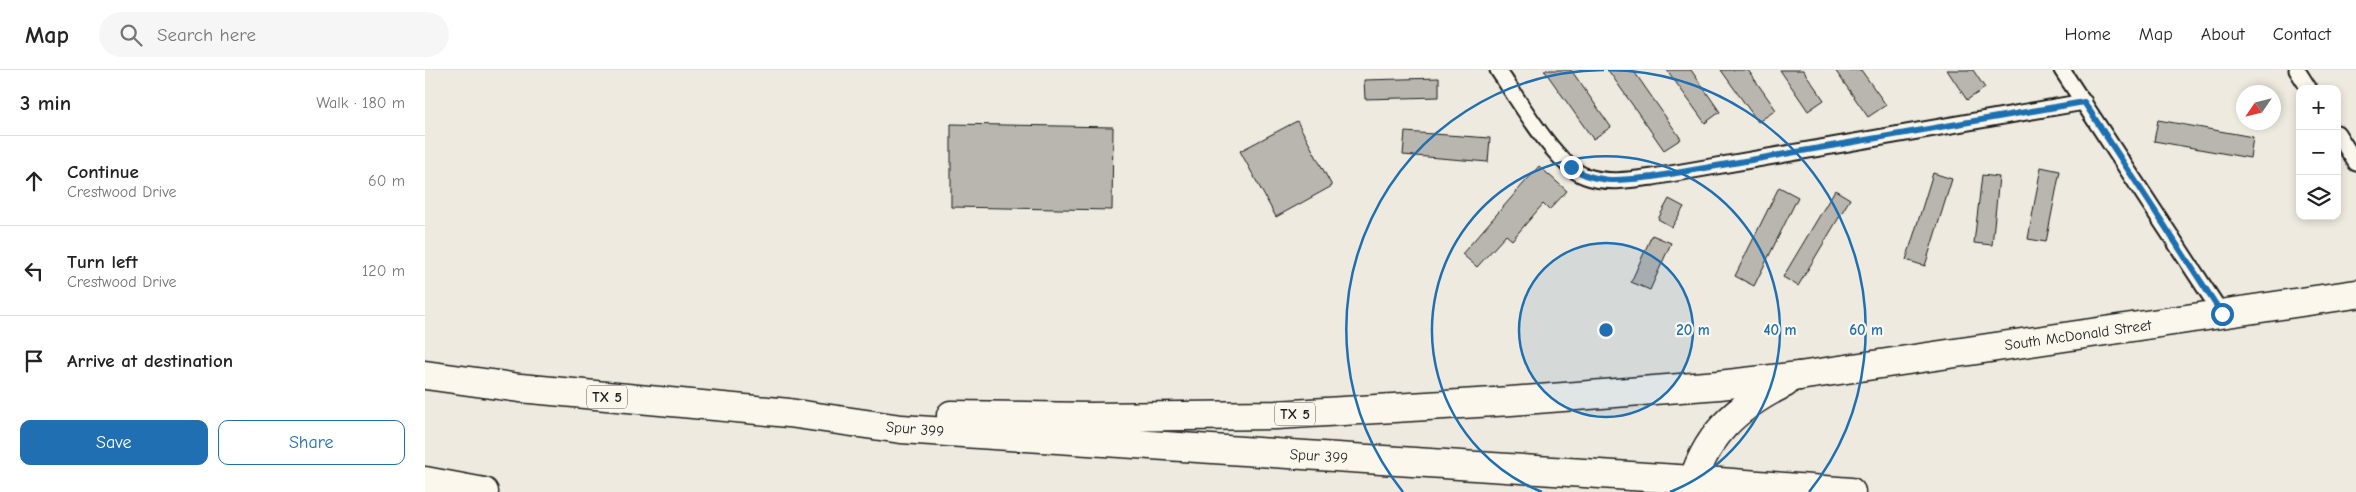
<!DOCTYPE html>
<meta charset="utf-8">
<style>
:root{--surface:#fff;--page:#f6f6f6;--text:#222;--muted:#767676;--line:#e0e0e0;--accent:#1f6fb2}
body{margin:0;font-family:"Comic Neue",sans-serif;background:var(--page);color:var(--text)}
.controls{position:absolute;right:15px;top:15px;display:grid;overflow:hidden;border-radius:10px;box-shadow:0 2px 8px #0003}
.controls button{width:45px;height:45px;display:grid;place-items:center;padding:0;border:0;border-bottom:1px solid var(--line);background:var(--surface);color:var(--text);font:25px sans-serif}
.compass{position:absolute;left:1811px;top:15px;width:45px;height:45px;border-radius:50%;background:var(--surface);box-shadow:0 2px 8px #0003;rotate:235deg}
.stop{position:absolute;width:15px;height:15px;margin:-11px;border:4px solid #1f6fb2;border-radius:50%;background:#fff}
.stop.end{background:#1f6fb2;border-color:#fff;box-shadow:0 1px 5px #0008}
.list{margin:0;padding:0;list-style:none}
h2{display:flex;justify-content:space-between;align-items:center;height:65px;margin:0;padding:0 20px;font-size:21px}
h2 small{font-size:16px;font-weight:400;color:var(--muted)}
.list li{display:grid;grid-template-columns:32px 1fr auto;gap:15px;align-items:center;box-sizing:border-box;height:90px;padding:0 20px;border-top:1px solid var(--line)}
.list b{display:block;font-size:19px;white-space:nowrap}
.list p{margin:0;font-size:16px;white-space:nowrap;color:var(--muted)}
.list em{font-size:16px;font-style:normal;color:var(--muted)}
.actions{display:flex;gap:10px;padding:15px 20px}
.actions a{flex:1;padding:11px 0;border:1px solid var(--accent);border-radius:10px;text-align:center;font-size:18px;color:var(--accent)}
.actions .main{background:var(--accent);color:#fff}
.icon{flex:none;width:28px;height:28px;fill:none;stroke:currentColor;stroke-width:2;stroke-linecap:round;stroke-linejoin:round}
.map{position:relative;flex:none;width:1931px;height:422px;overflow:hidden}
header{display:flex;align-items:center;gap:30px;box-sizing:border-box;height:70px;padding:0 25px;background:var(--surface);border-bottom:1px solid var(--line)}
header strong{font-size:24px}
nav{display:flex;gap:28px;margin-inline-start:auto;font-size:18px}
.search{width:350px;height:45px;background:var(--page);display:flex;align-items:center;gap:12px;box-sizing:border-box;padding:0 18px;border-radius:28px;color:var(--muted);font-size:19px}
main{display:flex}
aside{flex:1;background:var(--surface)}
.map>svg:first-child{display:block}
</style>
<header>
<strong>Map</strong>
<div class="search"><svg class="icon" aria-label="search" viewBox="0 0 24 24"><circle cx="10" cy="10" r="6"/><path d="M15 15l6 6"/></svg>Search here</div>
<nav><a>Home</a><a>Map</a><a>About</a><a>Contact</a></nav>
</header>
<main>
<aside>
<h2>3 min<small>Walk · 180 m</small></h2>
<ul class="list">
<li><svg class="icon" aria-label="ahead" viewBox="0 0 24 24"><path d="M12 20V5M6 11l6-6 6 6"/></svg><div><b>Continue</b><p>Crestwood Drive</p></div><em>60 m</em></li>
<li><svg class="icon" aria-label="left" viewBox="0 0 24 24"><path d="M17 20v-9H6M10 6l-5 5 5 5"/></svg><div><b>Turn left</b><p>Crestwood Drive</p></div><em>120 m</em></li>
<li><svg class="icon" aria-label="arrive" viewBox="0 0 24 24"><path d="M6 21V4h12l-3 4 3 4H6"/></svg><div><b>Arrive at destination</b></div></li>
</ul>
<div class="actions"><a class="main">Save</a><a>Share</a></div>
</aside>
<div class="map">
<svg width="1931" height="422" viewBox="0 0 1931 422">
<rect width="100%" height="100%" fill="#eeeadf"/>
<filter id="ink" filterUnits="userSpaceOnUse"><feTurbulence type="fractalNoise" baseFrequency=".02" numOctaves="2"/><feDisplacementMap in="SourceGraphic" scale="10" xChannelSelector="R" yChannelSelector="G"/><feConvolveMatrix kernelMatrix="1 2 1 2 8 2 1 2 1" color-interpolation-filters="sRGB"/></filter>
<g filter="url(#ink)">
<path fill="#b9b6af" stroke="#1c1c1c" d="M1119,0H1146L1186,57L1168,69Z
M1183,0H1208L1256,69L1239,80Z
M1242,0H1266L1295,42L1280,53Z
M1296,0H1323L1351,40L1333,52Z
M1355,0H1378L1399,30L1383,41Z
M1410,0H1436L1461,35L1443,47Z
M1522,0H1548L1560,18L1542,30Z
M1014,8V27L940,29L939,10Z
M1733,50L1828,67L1825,88L1729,71Z
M872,51L907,116L851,147L815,81Z
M526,54L688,57L687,140L526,137Z
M980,62L1065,68L1063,92L978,85Z
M1114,96L1142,121L1124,140L1118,134L1087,170L1081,165L1052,197L1037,184Z
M1616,97L1635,101L1621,172L1603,169Z
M1508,103L1527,109L1500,196L1481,190Z
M1557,105L1574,107L1567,175L1549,173Z
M1354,117L1373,127L1329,216L1310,206Z
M1410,120L1425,129L1373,216L1358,207Z
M1244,129L1259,137L1247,157L1233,149Z
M1227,165L1246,173L1225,220L1206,212Z"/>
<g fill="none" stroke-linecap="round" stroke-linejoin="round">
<g stroke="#1c1c1c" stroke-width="19">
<path id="lane" d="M1073,0C1091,26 1131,96 1160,106C1181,114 1206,110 1228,107L1659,32
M1637,0L1797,244
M1872,0L1884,19
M1912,63L1931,93"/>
</g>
<g stroke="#1c1c1c" stroke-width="31">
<path id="secondary" d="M1374,306L1931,224"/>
</g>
<g stroke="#1c1c1c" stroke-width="31">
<path id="primary" d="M0,305L95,318L364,343L476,359L1268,410L1426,422
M526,345L665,347L851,345L1086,331L1294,315L1374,306
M0,411L59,422
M1265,422C1279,366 1311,337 1360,313"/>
</g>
<use href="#lane" stroke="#fbf7ec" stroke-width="15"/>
<use href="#secondary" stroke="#fbf7ec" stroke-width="28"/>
<use href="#primary" stroke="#fbf7ec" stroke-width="28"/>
</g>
</g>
<g fill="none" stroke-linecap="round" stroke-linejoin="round" filter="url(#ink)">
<path stroke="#1f6fb2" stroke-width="6" d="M1146,97C1171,115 1199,110 1228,107L1659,32L1797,244"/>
</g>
<circle cx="1181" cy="260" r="87" fill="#1f6fb2" fill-opacity=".12"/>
<g fill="none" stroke="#1f6fb2" stroke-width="2.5">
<circle cx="1181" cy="260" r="87"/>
<path d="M1117 422A174 174 0 1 1 1245 422"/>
<path d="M978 422A260 260 0 0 1 1179 0M1183 0A260 260 0 0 1 1384 422"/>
</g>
<g text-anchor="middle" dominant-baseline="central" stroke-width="4.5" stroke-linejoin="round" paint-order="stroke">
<g fill="#fbf7ec" stroke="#5f5e5a" stroke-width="1">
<rect x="162" y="315.5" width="40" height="23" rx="4"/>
<rect x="850" y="332.5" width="40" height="23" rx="4"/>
</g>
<g font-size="14" font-weight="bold" fill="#1c1c1c">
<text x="182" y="327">TX 5</text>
<text x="870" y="344">TX 5</text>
</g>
<g font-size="15" fill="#1c1c1c" stroke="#fbf7ec">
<text transform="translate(1653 265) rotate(-8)">South McDonald Street</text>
<text transform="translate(490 359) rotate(5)">Spur 399</text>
<text transform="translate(894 386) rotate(4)">Spur 399</text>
</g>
</g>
<circle cx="1181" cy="260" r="8" fill="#1f6fb2" stroke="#fbf7ec" stroke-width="2.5"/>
<g font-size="15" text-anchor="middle" font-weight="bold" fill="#1f6fb2" stroke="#fbf7ec" stroke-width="4.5" stroke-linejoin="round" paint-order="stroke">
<text x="1268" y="265">20 m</text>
<text x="1355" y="265">40 m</text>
<text x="1441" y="265">60 m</text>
</g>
</svg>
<div class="controls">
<button>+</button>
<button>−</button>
<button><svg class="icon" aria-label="layers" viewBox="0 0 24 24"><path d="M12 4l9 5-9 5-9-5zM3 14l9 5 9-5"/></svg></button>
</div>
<svg class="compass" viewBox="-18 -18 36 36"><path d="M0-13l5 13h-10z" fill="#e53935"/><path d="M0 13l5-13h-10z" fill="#767676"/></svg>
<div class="stop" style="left:1797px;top:244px"></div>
<div class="stop end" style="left:1146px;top:97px"></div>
</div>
</main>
